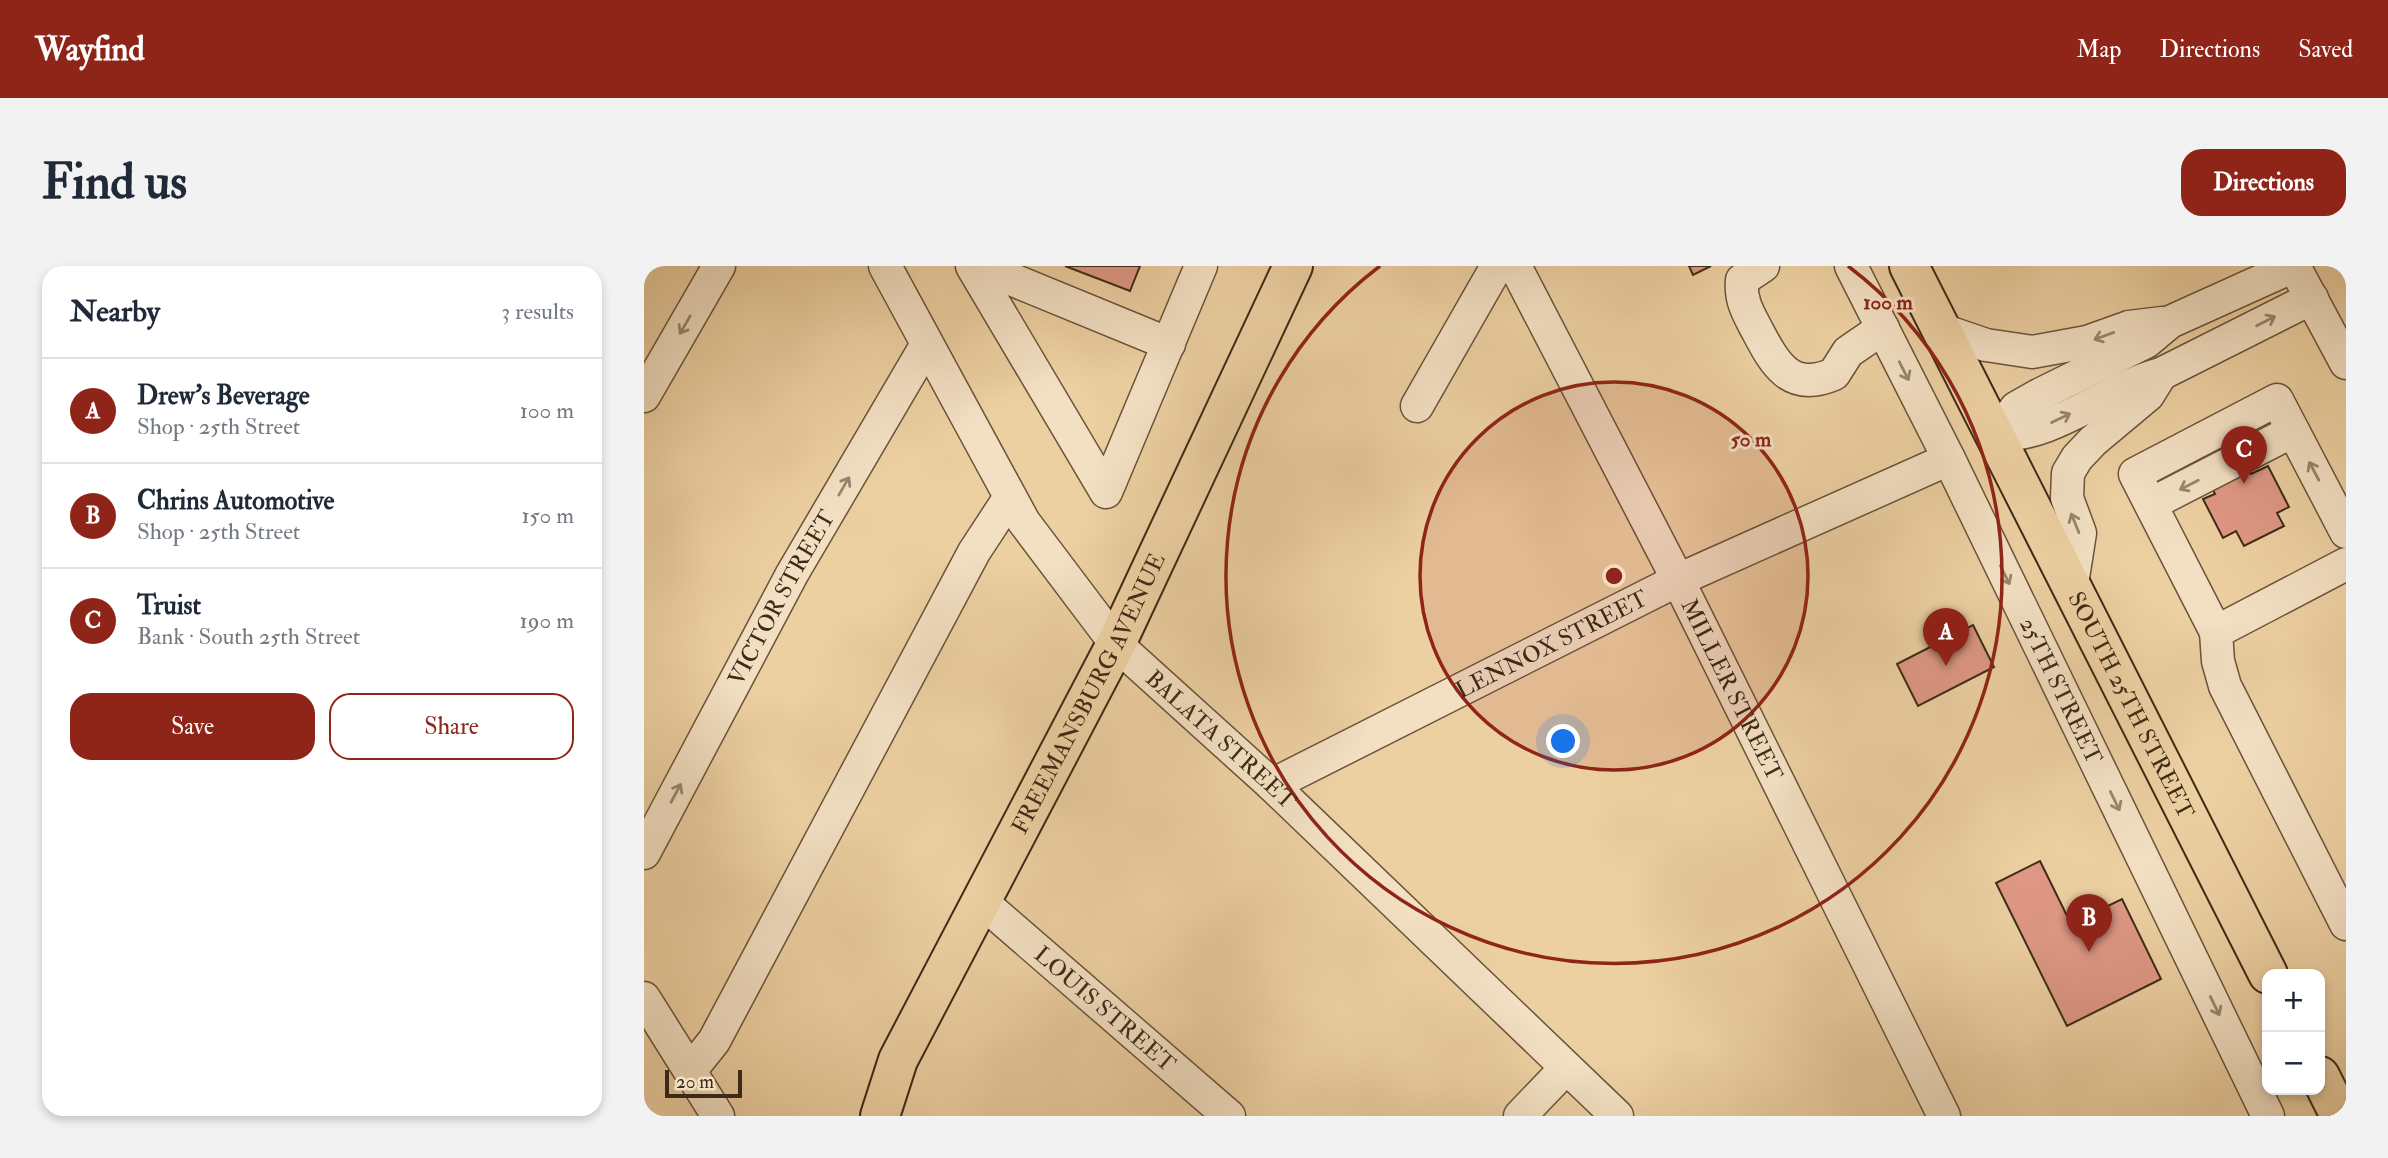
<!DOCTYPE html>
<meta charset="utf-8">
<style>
:root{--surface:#fff;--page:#f2f2f3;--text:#1f2937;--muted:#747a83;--line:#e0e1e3;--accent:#8f2418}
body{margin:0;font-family:"IM FELL Double Pica",serif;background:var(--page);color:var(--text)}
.controls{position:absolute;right:21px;bottom:21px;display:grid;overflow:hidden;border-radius:14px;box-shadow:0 4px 10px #0003}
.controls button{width:63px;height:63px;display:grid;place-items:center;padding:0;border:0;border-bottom:2px solid var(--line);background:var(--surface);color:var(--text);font:35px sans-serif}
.scale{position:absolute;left:21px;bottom:18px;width:77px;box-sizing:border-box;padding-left:7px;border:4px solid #3d2b17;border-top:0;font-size:19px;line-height:24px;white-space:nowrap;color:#3d2b17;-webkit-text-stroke:5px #f3e0c3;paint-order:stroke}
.you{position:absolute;left:920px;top:476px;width:24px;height:24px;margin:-18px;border:5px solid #fff;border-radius:50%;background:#1a73e8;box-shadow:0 0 0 10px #1a73e833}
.badge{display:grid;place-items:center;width:46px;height:46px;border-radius:50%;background:var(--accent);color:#fff;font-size:23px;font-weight:700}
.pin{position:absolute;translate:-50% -58px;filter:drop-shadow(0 2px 4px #0008)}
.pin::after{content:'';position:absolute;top:37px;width:24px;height:21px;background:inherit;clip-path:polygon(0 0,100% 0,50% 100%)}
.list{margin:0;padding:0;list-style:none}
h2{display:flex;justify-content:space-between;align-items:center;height:91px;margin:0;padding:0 28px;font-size:30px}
h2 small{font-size:23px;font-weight:400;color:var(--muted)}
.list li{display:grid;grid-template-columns:46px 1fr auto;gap:21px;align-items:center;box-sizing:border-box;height:105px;padding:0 28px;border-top:2px solid var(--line)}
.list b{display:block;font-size:26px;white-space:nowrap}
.list p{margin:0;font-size:23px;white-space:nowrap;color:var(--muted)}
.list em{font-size:23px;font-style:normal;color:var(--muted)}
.actions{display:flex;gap:14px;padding:21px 28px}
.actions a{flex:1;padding:16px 0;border:2px solid var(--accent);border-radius:21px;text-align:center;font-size:24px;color:var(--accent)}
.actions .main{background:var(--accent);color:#fff}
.map{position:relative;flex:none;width:1702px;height:850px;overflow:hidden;border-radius:21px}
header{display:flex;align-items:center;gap:42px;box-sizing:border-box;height:98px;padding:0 35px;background:var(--accent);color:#fff}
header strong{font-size:33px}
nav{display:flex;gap:38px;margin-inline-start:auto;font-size:24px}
.intro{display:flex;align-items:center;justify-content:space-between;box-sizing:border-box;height:168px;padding:0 42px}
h1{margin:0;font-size:49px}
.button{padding:18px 32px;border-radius:21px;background:var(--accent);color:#fff;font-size:24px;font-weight:700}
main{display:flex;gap:42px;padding:0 42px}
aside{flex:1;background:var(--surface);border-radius:21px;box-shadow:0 4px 10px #0003}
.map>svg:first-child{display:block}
</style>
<header>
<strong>Wayfind</strong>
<nav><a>Map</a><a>Directions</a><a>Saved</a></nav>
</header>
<div class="intro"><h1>Find us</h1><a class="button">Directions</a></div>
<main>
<aside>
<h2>Nearby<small>3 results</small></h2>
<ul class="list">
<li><span class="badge">A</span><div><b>Drew's Beverage</b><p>Shop · 25th Street</p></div><em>100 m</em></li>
<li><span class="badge">B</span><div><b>Chrins Automotive</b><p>Shop · 25th Street</p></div><em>150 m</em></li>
<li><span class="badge">C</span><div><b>Truist</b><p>Bank · South 25th Street</p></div><em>190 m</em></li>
</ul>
<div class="actions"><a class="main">Save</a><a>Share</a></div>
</aside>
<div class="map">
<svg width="1702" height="850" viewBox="0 0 1702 850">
<rect width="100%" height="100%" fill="#edd0a2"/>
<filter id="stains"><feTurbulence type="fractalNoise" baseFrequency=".00286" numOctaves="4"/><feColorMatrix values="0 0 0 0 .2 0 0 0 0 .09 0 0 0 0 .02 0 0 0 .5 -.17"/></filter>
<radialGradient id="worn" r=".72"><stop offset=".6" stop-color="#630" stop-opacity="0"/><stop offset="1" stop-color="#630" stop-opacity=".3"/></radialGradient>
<path fill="#df9885" stroke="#3d2b17" stroke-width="2" d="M421,0H496L486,25Z
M1045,0H1067L1049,9Z
M1587,170L1607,208L1624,200L1645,241L1633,247L1640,260L1600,280L1592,265L1579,272L1559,233L1571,228L1551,188Z
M1329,359L1350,401L1274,440L1253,398Z
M1396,595L1427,658L1478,633L1517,713L1423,760L1352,617Z"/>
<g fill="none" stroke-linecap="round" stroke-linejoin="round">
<g stroke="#69543a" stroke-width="35">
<g id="minor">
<path id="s1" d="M241,0L380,256L472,378L628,519L973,850"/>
<path d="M328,0L462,226L557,0"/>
<path d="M335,0L525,78"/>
<path id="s2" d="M871,0L1034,314L1300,850"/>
<path d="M1119,0L1098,14C1096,34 1104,47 1113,64C1131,98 1146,127 1190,108L1204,86L1239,62"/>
<path id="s3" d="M1207,0L1305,193L1624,850"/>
<path d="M1298,64L1342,79L1388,86L1443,76L1485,61L1518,57"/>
<path d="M0,130L75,0"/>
<path d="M773,140L853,0"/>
<path d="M1352,169L1372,142L1395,129L1502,76L1526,56L1650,0L1702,97"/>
<path d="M1352,169C1410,171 1461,123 1517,108L1668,32"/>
<path d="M1507,238L1649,165"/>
<path d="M1702,298L1572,366L1574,395L1581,420L1702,658"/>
<path d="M1427,324L1436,267L1423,232L1424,207L1433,192L1449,175L1504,129L1517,108"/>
<path d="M1572,366L1491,208L1633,134L1702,266"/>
<path id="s4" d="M628,519L1034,314L1305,193"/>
<path id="s5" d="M0,587L148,308L283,78"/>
<path id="s6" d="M338,636L585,850"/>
<path d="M0,732L74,850"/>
<path d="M46,805L70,775L330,286L366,231"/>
<path d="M876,850L922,802"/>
</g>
</g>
<g stroke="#3d2b17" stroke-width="42">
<g id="major">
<path id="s7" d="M1265,0L1624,708"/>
<path d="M1676,810L1696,850"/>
<path id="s8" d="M236,850L254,794L472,378L649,0"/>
</g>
</g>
<use href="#minor" stroke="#f3e0c3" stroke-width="32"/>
<use href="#major" stroke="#edd0a2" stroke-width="38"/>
</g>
<defs><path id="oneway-shaft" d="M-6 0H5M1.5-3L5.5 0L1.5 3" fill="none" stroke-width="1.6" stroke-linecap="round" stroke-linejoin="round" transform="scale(1.75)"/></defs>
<g stroke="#98866d">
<use href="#oneway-shaft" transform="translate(1622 55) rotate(-27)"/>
<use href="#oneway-shaft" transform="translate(41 59) rotate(120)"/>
<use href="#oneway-shaft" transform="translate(1460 70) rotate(160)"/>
<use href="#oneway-shaft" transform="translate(1260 105) rotate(63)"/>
<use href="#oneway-shaft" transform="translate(1417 152) rotate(-26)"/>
<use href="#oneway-shaft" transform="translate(1670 205) rotate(-118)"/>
<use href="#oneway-shaft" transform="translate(1545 219) rotate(153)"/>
<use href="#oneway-shaft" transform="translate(200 220) rotate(-60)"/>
<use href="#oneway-shaft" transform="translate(1431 257) rotate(-112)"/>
<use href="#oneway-shaft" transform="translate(1361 309) rotate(64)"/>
<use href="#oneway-shaft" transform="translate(32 527) rotate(-62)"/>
<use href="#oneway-shaft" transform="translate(1471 535) rotate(64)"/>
<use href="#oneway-shaft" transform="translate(1571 740) rotate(64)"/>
</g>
<circle cx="970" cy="310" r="194" fill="#8f2418" fill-opacity=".12"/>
<g fill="none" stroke="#8f2418" stroke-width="3.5">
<circle cx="970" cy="310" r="194"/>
<path d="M1204 0A388 388 0 1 1 736 0"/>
</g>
<g text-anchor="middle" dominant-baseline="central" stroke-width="6" stroke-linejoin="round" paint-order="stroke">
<g font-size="23" fill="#3d2b17" stroke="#f3e0c3">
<text stroke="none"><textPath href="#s5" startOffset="290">VICTOR STREET</textPath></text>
<text stroke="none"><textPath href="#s4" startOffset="313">LENNOX STREET</textPath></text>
<text stroke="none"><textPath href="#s2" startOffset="476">MILLER STREET</textPath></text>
<text stroke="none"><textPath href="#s3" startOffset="474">25TH STREET</textPath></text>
<text stroke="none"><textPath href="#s8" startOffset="472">FREEMANSBURG AVENUE</textPath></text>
<text stroke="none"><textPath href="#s7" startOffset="492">SOUTH 25TH STREET</textPath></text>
<text stroke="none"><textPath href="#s1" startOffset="586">BALATA STREET</textPath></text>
<text stroke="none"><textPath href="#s6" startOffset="163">LOUIS STREET</textPath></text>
</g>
</g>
<circle cx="970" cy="310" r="10" fill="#8f2418" stroke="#f3e0c3" stroke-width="3.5"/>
<g font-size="21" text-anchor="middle" font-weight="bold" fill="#8f2418" stroke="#f3e0c3" stroke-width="6" stroke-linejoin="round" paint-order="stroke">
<text x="1244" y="43">100 m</text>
<text x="1107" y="180">50 m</text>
</g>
<rect width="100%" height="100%" filter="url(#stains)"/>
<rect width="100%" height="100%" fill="url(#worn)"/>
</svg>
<div class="controls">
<button>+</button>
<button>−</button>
</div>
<div class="scale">20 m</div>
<div class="you"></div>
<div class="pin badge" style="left:1302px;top:400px">A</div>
<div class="pin badge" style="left:1445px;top:686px">B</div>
<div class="pin badge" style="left:1600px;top:218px">C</div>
</div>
</main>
